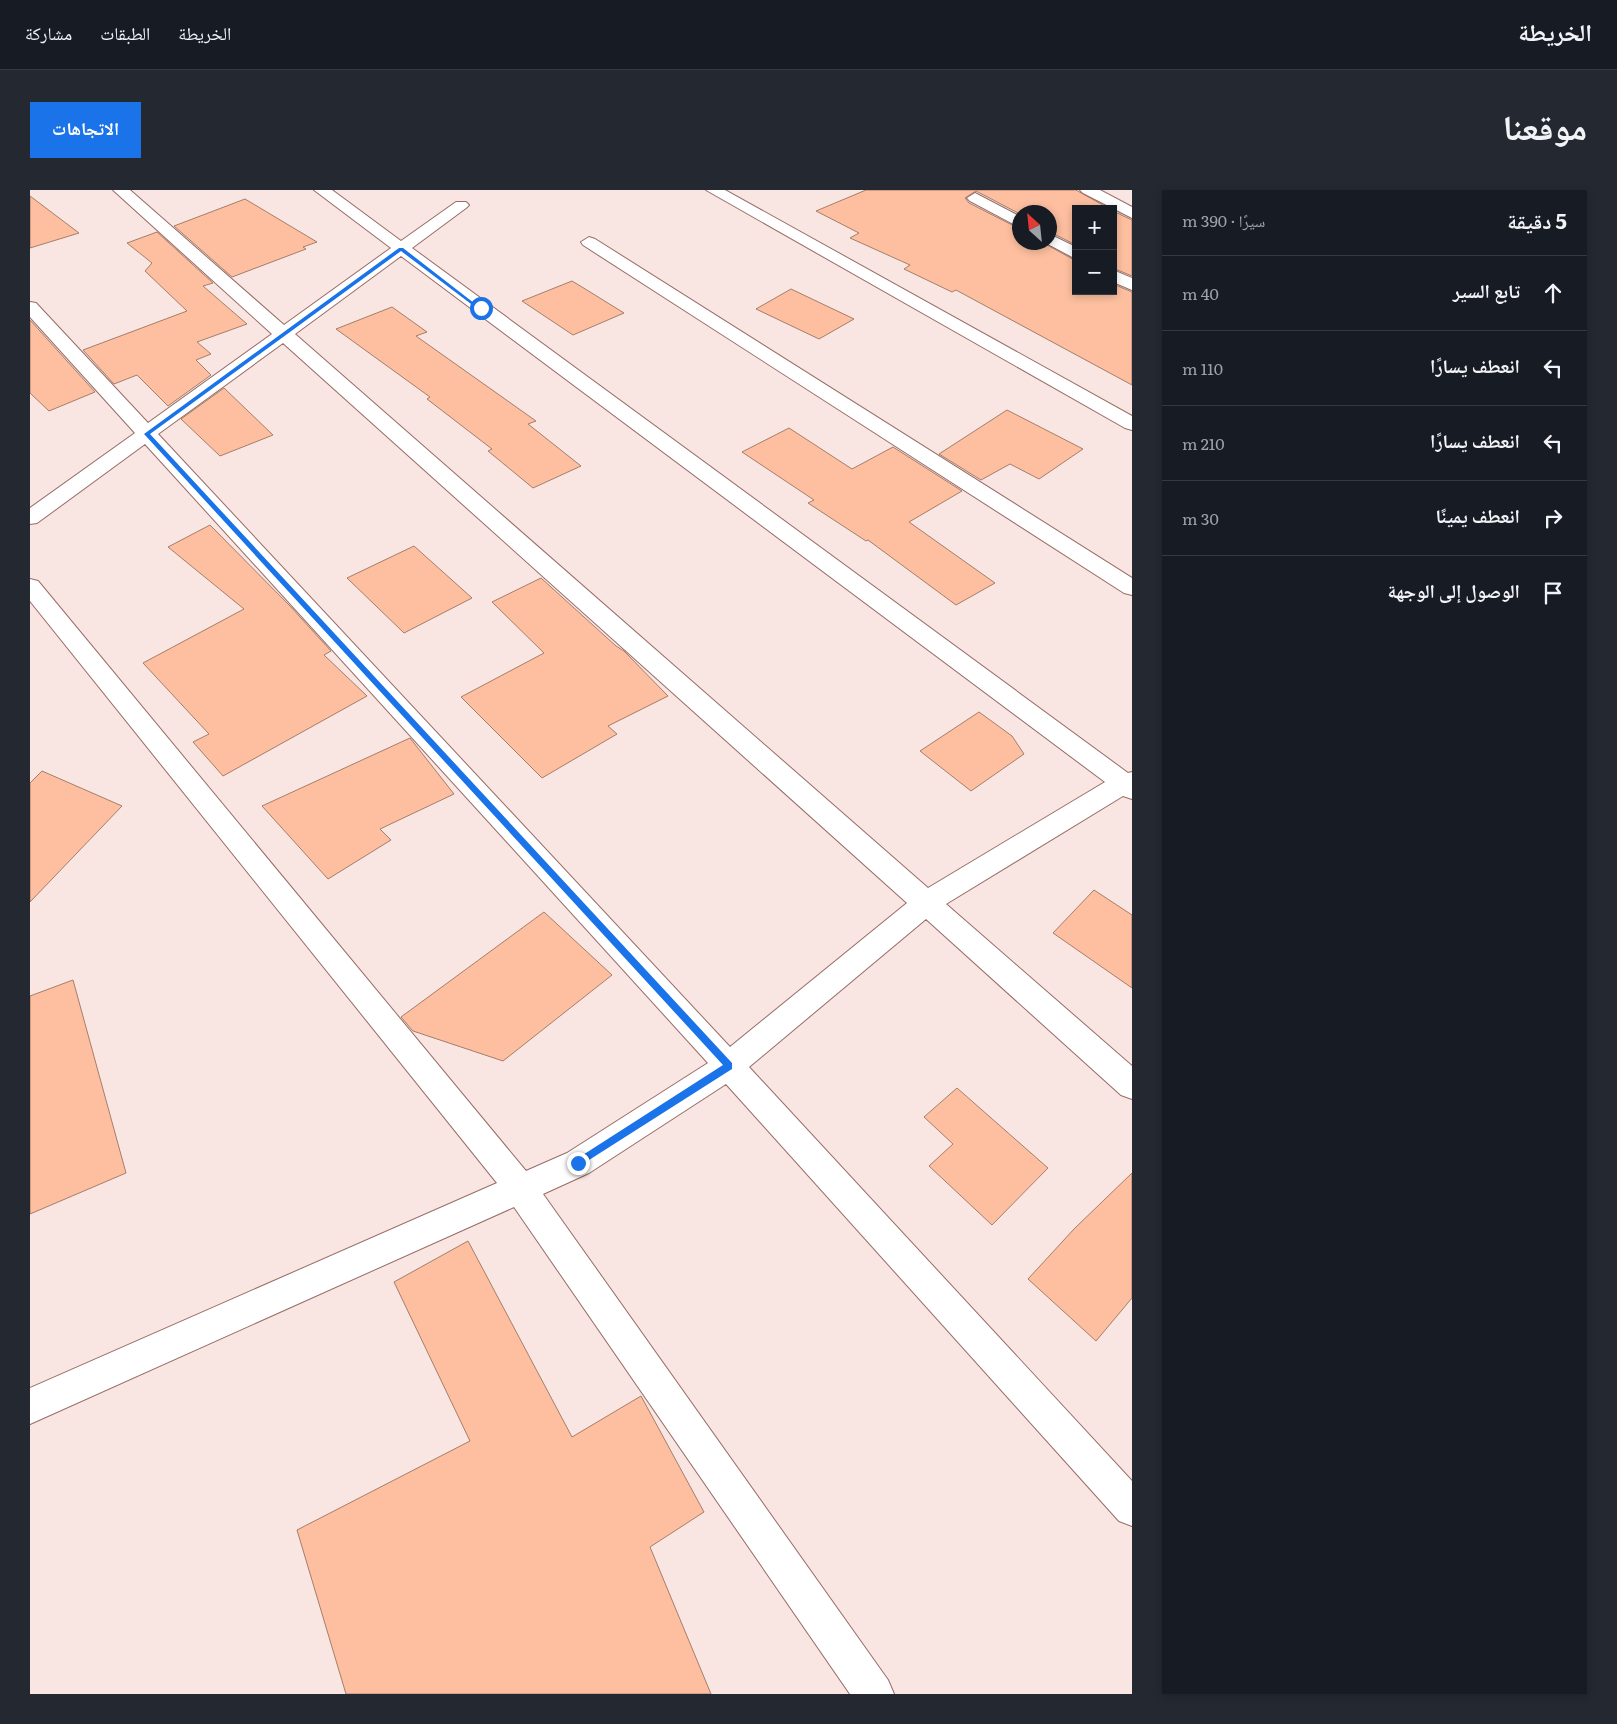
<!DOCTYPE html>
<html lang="ar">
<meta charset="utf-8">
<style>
:root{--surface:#171b24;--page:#242831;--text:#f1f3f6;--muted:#9ea1a6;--line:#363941;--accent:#1a73e8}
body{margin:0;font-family:Literata,"Noto Naskh Arabic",serif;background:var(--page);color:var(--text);direction:rtl}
.controls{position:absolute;right:15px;top:15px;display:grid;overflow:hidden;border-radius:0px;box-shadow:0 2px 8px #0003}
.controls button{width:45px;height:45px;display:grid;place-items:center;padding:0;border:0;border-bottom:1px solid var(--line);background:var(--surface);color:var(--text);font:25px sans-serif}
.compass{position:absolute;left:982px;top:15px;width:45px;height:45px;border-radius:50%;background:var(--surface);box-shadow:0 2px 8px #0003;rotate:333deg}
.stop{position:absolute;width:15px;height:15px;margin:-11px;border:4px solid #1a73e8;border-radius:50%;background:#fff}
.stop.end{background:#1a73e8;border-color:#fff;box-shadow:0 1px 5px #0008}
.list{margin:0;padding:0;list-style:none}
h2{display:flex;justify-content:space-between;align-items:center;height:65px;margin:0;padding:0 20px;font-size:21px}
h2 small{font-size:16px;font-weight:400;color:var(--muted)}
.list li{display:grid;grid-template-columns:32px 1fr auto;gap:15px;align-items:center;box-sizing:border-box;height:75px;padding:0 20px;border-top:1px solid var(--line)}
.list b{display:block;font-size:19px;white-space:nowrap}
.list em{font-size:16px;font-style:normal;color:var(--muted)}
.icon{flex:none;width:28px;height:28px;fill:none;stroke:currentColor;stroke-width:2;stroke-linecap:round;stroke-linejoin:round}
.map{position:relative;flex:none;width:1102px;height:1504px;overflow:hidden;direction:ltr;border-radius:0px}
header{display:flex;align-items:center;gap:30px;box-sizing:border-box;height:70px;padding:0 25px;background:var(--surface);border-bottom:1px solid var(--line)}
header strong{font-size:24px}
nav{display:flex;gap:28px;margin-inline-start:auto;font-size:18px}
.intro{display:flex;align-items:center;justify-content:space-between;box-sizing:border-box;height:120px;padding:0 30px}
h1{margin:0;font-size:35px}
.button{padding:12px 22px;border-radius:0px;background:var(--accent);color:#fff;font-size:18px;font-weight:700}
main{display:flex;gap:30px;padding:0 30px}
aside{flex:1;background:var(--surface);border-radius:0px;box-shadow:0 2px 8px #0003}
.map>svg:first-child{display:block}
</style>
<header>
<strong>الخريطة</strong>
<nav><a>الخريطة</a><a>الطبقات</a><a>مشاركة</a></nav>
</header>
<div class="intro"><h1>موقعنا</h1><a class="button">الاتجاهات</a></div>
<main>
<aside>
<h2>5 دقيقة<small>سيرًا · 390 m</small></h2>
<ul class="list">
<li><svg class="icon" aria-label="ahead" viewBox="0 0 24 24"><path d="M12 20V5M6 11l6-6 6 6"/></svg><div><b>تابع السير</b></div><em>40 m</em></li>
<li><svg class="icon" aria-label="left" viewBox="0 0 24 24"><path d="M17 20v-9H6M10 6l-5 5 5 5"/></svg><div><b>انعطف يسارًا</b></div><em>110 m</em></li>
<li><svg class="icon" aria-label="left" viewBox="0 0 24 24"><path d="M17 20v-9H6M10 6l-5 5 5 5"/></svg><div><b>انعطف يسارًا</b></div><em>210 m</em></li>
<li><svg class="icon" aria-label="right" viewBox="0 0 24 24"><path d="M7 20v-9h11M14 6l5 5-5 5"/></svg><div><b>انعطف يمينًا</b></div><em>30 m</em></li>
<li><svg class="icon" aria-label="arrive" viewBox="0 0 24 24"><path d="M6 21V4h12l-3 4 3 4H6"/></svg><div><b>الوصول إلى الوجهة</b></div></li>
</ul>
</aside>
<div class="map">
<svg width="1102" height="1504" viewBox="0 0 1102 1504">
<rect width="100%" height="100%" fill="#f9e5e2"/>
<path fill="#fdbf9f" stroke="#a57e6a" d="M836,0H1046L1080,19H1046V55L1020,42V22L990,24L946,1L935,8L939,13L990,39V52H1012L1046,71V101H1083V94L1102,102V195L926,100L922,102L874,79L880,75L820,48L829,43L786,21Z
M0,6L49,43L0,58Z
M215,9L287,52L273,57L276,59L202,87L144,36Z
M1083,21L1102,30V86L1083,78Z
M127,42L183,93L173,96L217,134L167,152L181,164L166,170L181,185L138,216L107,185L84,194L53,160L157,121L115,81L122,73L97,53Z
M542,91L552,97L594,123L543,145L492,111Z
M761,99L824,129L789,149L726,119Z
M362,117L397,142L386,146L506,231L498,234L551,276L503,298L458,261L462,259L397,209L400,207L306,139Z
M0,130L65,202L19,221L0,203Z
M194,198L243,245L190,266L151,229Z
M977,220L1053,259L1009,289L980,274L951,290L909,264Z
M759,238L822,279L863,257L932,301L879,332L965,393L926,415L838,350L836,351L778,313L784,310L712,262Z
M180,335L260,416L301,461L294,465L337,506L193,586L163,552L179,544L113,473L214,419L138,357Z
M384,356L442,408L374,443L317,388Z
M511,388L586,456L594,461L638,506L578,536L587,544L512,588L431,507L514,463L462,412Z
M949,522L982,546L994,564L941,601L890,561Z
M380,548L424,604L350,639L361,650L298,689L232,616Z
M12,581L92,616L0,712V593Z
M1064,700L1102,725V798L1023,743Z
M514,722L582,785L473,871L383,841L371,827Z
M43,790L96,983L0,1024V806Z
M927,898L1018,978L962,1035L899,976L923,954L894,927Z
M1102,983V1108L1066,1151L998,1089L1044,1039Z
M438,1051L542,1247L611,1206L674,1322L620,1357L681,1504H316L267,1340L440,1251L364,1092Z"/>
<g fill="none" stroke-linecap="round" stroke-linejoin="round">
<g stroke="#976c66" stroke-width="2">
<path id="minor" d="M83,0H100L254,135L361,58L284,0H302L371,51L426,12H436L439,15L436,18L382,58L1098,583L1102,582V609L1093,606L916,714L1102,876V909L1091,905L896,729L719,877L1102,1291V1336L1089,1331L696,894L559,983L513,1004L858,1490L864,1504H820L484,1017L0,1234V1198L467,993L0,411V389L8,391L496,981L537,963L678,873L115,254L7,333L0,334V318L105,243L0,127V112L6,113L118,233L242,144ZM371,66L1075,592L898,698L265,144ZM253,153L877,713L700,857L128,244Z
M676,0H695L1102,226V240L1095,238Z
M1050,0H1070L1102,17V28L1053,3Z
M945,3L989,26V37L940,11L937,8Z
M1019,44L1046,57V69L1014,52H1019Z
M559,47L565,49L1102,388V405L1094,403L553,55L551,52Z
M1083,80L1102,88V100L1083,92Z"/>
</g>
<use href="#minor" fill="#fff" fill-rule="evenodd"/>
</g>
<path fill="#1a73e8" d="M369,58H373L453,120H449L371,61L120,244L702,873V879L548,977L545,976V970L693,875L114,244Z"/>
</svg>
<div class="controls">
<button>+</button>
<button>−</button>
</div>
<svg class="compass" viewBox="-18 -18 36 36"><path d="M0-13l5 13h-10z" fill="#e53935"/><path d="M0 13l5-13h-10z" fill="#9ea1a6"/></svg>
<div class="stop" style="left:451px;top:118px"></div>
<div class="stop end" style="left:548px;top:973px"></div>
</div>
</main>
